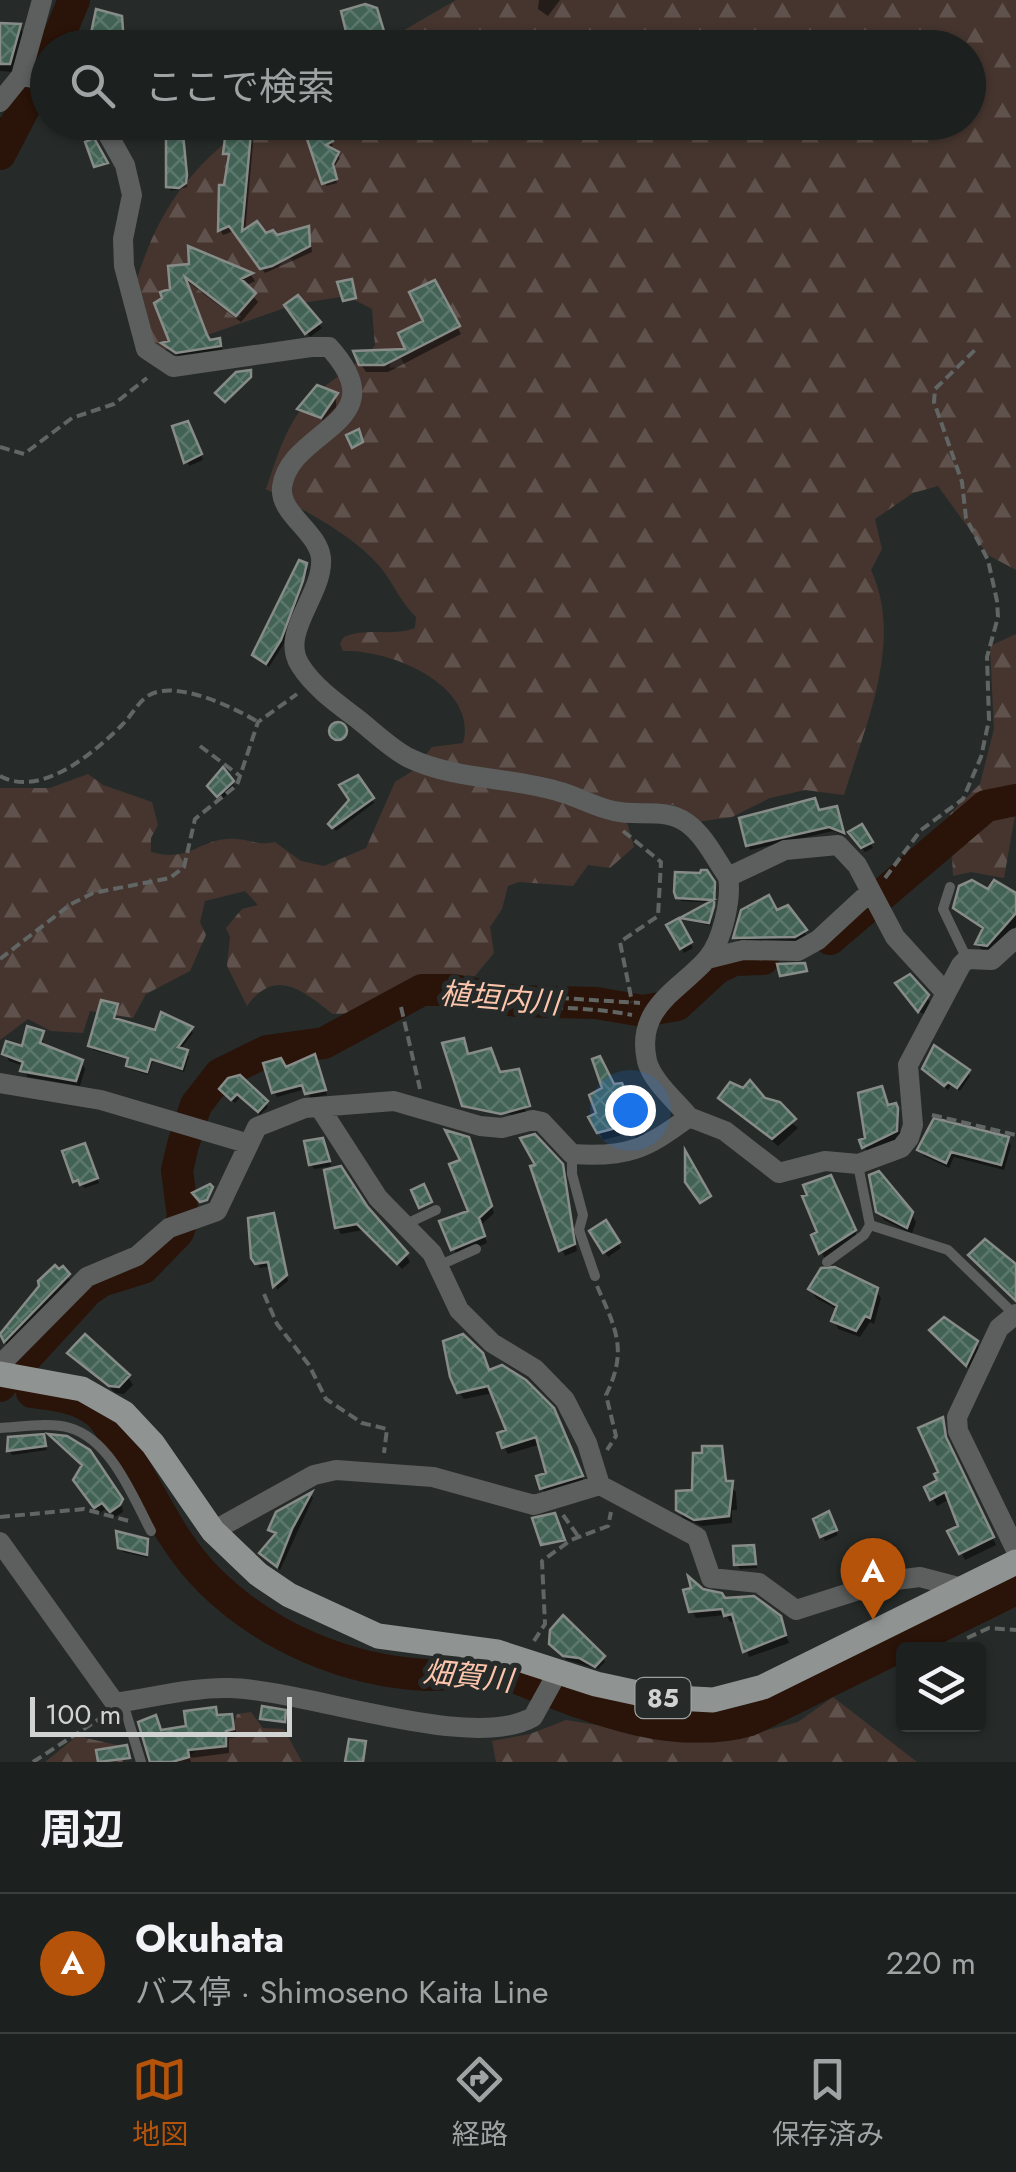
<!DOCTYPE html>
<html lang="ja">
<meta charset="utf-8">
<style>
:root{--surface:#1c201f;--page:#292d2c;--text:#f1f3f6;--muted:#a0a3a4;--line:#3a3e3d;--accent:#b45309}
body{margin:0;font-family:Jost,"Noto Sans JP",sans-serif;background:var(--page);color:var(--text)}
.controls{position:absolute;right:30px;bottom:30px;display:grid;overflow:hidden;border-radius:10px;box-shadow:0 2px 8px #0004}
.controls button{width:90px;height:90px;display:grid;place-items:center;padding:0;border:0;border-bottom:2px solid var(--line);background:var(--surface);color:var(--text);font:50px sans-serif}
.scale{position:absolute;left:30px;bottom:25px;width:262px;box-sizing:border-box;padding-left:10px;border:5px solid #d0d3d2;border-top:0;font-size:28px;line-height:35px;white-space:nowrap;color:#d0d3d2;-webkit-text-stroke:8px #262b29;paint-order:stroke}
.you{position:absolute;left:630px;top:1110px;width:35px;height:35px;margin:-25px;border:8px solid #fff;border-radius:50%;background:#1a73e8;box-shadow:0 0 0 15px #1a73e833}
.badge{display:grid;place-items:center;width:65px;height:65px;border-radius:50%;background:var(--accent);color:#fff;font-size:32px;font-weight:700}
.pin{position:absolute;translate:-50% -82px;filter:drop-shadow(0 2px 5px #0008)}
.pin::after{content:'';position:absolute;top:52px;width:35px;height:30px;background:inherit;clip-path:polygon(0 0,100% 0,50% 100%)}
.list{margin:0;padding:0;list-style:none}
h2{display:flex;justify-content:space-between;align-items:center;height:130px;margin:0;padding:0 40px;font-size:42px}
h2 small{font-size:32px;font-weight:400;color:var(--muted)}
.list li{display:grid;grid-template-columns:65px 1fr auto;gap:30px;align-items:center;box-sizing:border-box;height:140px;padding:0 40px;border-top:2px solid var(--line)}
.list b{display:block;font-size:38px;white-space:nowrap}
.list p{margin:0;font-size:32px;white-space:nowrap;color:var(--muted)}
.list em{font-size:32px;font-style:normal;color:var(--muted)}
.icon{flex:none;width:55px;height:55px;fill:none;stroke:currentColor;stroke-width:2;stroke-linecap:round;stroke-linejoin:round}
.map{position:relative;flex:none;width:1016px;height:1762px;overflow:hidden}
.search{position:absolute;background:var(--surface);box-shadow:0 2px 8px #0004;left:30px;right:30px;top:30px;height:110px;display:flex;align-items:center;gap:25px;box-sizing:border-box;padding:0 35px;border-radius:55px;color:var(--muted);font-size:38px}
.sheet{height:270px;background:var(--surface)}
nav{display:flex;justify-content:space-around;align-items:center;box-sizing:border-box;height:140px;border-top:2px solid var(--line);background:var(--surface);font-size:28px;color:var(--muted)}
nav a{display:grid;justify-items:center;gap:5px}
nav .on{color:var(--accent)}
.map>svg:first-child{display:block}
</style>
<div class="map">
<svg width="1016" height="1762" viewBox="0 0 1016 1762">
<defs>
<pattern id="forest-firs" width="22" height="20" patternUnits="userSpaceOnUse" patternTransform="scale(2.5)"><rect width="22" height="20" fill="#45352e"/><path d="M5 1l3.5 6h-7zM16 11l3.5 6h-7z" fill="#5f514b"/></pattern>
<pattern id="building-cross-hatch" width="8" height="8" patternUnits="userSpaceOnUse" patternTransform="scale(2.5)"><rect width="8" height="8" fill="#426255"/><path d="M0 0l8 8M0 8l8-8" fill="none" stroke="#5c786d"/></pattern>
</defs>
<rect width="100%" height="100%" fill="#262b29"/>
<path fill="url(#forest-firs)" d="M456,0H1016V570L988,555L938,486L913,493L875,519L882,549L871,570C904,641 865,726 844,795L805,790L770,798L732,817L697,822L673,805L623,808L634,847L610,868L588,865L573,886L519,882L508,886L502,909L490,927L494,953L475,976H422L353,1013L333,1014C303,991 276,966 247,1006L227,966L230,937L226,928L242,909L258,905L245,891L205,901L200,922L206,935L190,971L146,994L133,1018L90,1011L83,1033L51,1031L28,1019L0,1040V788H50L88,774L103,785L152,802L158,825L151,838V852C191,864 201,836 236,839C252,840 259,846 275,842L301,861L324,866L366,848L395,782L414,770L432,747L463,743C479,686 391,649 343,651L340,643L344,637C368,627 391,637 415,628L416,617C398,600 391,576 373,559C343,529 302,510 266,489C277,458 285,427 307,402C327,381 355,368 375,346L372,309L347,296L296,304L164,350L146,347L127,311C153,221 175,180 251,122H968V48L375,47Z
M1016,634V809L1004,878L971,872L953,876L950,814L980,784L994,729L990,646Z
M833,1697L917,1762H496L492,1741L530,1734L566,1720L699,1742L753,1734L798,1722Z
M251,1712L263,1728L284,1729L302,1762H180L233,1726L237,1714Z
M77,1736L117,1745L123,1762H45Z"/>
<path fill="#0007" d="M539,0H560L548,16L538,9Z
M98,12L120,18L127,48H90Z
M377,16L388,45L320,48L350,40Z
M0,27H20L24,35L14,72L0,71Z
M0,117L9,123L3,131H0Z
M230,122H255L245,233L276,238L307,229L310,235L312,252L265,273L234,231L223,235L220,230Z
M326,130L333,146L327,149L340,158L333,169L337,183L326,186Z
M184,141L187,187L171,191L168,186Z
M191,249L251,275L255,281L245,286L258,302L241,322L184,279L210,342L219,341L224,353L182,359L165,344L172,342L173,291L192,266Z
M434,283L461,334L388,372H366L357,358L409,351L426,323Z
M297,299L322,328L310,337L288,306Z
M336,395V407L323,420L300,410Z
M190,426L203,460L189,466L176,428Z
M305,565L308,570L283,645L269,667L255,655Z
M337,724L348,734L339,742L329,731Z
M357,778L374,803L336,831L331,824L352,800Z
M232,782L235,787L221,800L213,791Z
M819,812L838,813L844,835L833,831L750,850L744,836Z
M861,827L873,848L865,852L854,838Z
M706,874L716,888L711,926L683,919L713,903L681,901L677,891Z
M989,892L1016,896V926L992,953L983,952L978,944L984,931L955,908Z
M787,908L809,939L799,944L740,945L736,938Z
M678,922L693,948L684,953L670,926Z
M899,984L927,997L930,1002L924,1014L916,1010Z
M116,1007L115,1021L157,1033L191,1029L193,1033L180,1050L189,1056L184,1072L153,1061L148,1075L130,1069V1060L93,1050L91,1046Z
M42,1033L44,1047L81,1062L85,1069L80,1086L27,1077L24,1066L9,1061L5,1054L23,1049Z
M468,1056L499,1074L517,1073L526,1112L513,1115L464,1104Z
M316,1062L327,1095L310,1098L306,1089L277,1097L274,1092L283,1068Z
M968,1072L970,1076L960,1091L951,1085L948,1090L928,1073Z
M614,1087L625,1094L646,1138L638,1142L633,1132L603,1140L592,1118L599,1114Z
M222,1089L266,1103L268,1107L260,1115L240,1097L235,1103Z
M881,1089L889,1107L895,1106L899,1113L900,1140L869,1154L864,1147Z
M721,1098L764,1100L798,1128L778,1146Z
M1008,1139L1011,1146L1004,1170L954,1157L949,1168L924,1156L920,1150Z
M324,1145L331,1166L314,1169L311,1164Z
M472,1147L494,1213L481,1225L487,1243L457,1256L443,1223L471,1212L464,1161Z
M86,1151L99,1183L85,1188L75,1181Z
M561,1166L577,1251L565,1256L548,1216Z
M834,1185L858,1238L825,1259L814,1236L820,1234Z
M365,1207L406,1255L410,1262L402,1269L363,1230L341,1234L337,1227Z
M879,1211L911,1213L916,1222L912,1234L884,1220Z
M275,1220L288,1281L277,1290L271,1266L260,1268L254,1257Z
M605,1223L621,1248L608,1257L592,1231Z
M58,1273L71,1280L7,1345L1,1337Z
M811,1289L876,1290L881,1298L874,1324L870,1322L860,1337L838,1329L834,1321L838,1310L816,1298Z
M935,1335L976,1343L979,1348L969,1368Z
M70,1354L128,1377L133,1385L124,1394L116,1393Z
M489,1373L557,1419L585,1484L546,1495L542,1488L550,1474L541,1444L508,1454L504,1447L509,1432L493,1393L464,1399L459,1392Z
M942,1420L949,1447L996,1545L965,1560L951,1532L962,1527L950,1499L937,1506L927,1488L940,1481Z
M43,1436L47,1450L12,1455L10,1451L11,1439Z
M52,1437L121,1500L123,1512L115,1517L107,1508L100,1513L80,1487L84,1467Z
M721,1449L728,1484L736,1492L737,1510H732V1523L702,1526L683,1518L678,1509L695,1493Z
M311,1495L313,1498L280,1570L265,1558L277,1536L271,1530L278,1513Z
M828,1515L838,1535L825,1541L816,1520Z
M147,1541L148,1558L123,1552L120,1547Z
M753,1547L757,1568L740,1569L737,1565Z
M702,1592L779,1618L789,1643L749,1657L736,1621L730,1622L726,1615L696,1618L692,1611Z
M554,1648L603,1658L605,1662L598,1669L567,1660Z
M214,1710L218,1717H231L235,1725L237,1737L229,1738V1753L190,1758L191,1762H152L155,1719L162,1732L189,1728Z"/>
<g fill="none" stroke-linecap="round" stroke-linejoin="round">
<path stroke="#2a1308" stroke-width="32" d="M54,48L74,0
M0,154L48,62
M830,939L986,806L1016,800
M0,1386L88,1290L101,1281L143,1268L178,1232L183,1217L177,1170L183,1145L196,1105L220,1074L267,1051L324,1043L422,990H453L516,1001L596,1003L643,1011L677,1005L717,968L734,960L763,959
M32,1392C55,1395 78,1397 97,1412C107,1420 111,1431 119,1442C150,1489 169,1541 210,1581C267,1637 346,1671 427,1675C454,1676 483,1665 509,1675C584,1704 668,1743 750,1720L1016,1589"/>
</g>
<path fill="url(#building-cross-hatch)" stroke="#878c89" stroke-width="2.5" d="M365,4L377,8L386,38L350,48L341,11Z
M96,9L122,16L124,44L108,48L89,43Z
M0,23L21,24L10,64H0Z
M227,122H252L242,231L257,221L266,233L273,230L277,235L309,226L310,246L272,266L260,269L229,226L218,231L219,185H224L229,154H223Z
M327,126L333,141L326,145L339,152L333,164L337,179L322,184L306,136Z
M166,133L183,134L187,175L186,183L179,188L166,187Z
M94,138L108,163L94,167L85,142Z
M188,246L253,273L241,279L256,293L236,316L185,277L207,335L210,340L220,338L221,346L176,353L161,343L169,341L154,303L162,298L160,292L170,289L168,266L189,264Z
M352,279L356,298L343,301L337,282Z
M435,280L460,326L384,365H359L353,351L405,349L398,333L423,321L409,292Z
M298,295L321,322L305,334L284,305Z
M251,370V377L225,402L215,393L236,372Z
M317,385L338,393L321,418L297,409Z
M188,421L202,454L184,463L172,426Z
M359,429L363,442L352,448L346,435Z
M299,560L307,563L303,581L281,640L266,664L252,655Z
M329 731a9 9 0 1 1 18 0a9 9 0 1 1-18 0Z
M223,767L234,781L217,797L207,786Z
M358,775L374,798L332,828L328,824L349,800L339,785Z
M815,798L819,810L837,806L844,833L829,827L746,846L739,818Z
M862,824L873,842L861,848L848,832Z
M701,870H707L715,882L714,906L709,923L680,918L713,900L676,898L674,892L675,872L700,873Z
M972,880L988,889L994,880L1016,893V913L987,946L975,944L983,928L953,908L959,886Z
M769,895L777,910L788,905L807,930L795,937L733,938L741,910Z
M679,918L692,942L680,949L666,925Z
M805,963L807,971L780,976L777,964Z
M910,974L929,995L918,1012L895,983Z
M101,1000L118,1004L114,1018L155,1030L161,1012L193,1027L178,1047L188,1050L182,1069L151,1059L147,1072L126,1066L128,1058L88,1046Z
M27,1026L44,1031L40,1043L83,1060L76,1081L20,1071L23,1062L2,1054L6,1041L22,1046Z
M464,1038L468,1054L491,1048L500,1072L519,1069L530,1106L501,1114L462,1106L442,1043Z
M934,1045L970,1070L957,1088L948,1082L944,1086L922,1069Z
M315,1054L326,1090L305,1094L302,1085L272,1093L263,1063L281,1058L286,1067Z
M600,1056L614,1084L622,1083L644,1130L632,1135L627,1125L597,1133L588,1117L596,1113L589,1095L602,1088L592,1059Z
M240,1075L268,1101L258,1112L237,1094L231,1100L219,1089L228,1078Z
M750,1080L765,1098L780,1102L796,1119L772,1139L718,1098L730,1082L743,1088Z
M882,1086L888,1105L896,1103L898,1108L897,1131L862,1148L859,1140L865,1138L858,1093Z
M934,1118L1009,1137L1001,1165L951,1152L946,1163L917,1150Z
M445,1130L469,1137L492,1206L479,1218L485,1236L451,1250L439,1221L468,1211L449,1164L460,1160Z
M535,1134L563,1164L575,1244L559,1251L530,1166L535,1165L520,1138Z
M323,1138L330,1161L309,1165L304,1141Z
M85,1143L98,1178L80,1185L78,1180L73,1182L62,1151Z
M685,1150L711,1196L700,1203L685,1182Z
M341,1166L367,1206L408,1253L397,1264L357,1224L335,1228L324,1170Z
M879,1171L913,1212L907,1228L876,1212L869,1175Z
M831,1175L856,1230L819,1254L811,1235L817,1232L802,1196L807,1195L803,1185Z
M210,1184L213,1187L207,1200L200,1202L192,1193Z
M424,1184L432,1202L419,1208L411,1190Z
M274,1213L287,1275L273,1287L268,1262L255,1264L251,1258L248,1218Z
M606,1220L620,1242L603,1253L589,1231Z
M985,1239L1016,1264V1301L968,1255Z
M55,1265L59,1269L63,1266L70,1274L4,1342L0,1334L39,1286L38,1281Z
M835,1267L878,1288L870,1318L865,1316L856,1331L831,1321L837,1306L808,1289L821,1268Z
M944,1317L978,1341L966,1366L929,1330Z
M85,1334L130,1375L119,1387L109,1386L67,1353Z
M463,1334L483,1353L489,1370L502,1365L526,1380L554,1408L583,1476L540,1489L536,1476L546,1473L536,1437L502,1448L497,1433L506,1430L488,1386L457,1393L450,1377L443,1341Z
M943,1417L946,1437L994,1537L959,1554L947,1531L958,1526L945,1492L930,1500L924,1487L937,1480L934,1474L938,1472L918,1428Z
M44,1434L46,1446L7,1451L8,1437Z
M48,1434L67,1436L90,1450L123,1499L120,1505L110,1512L102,1503L94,1508L73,1480L82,1465Z
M702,1446H722L726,1481H733L729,1516L694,1520L676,1510V1491L692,1490L693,1453H702Z
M312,1492L292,1529L277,1567L259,1553L276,1533L268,1530L276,1512Z
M829,1511L837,1530L820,1537L813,1519Z
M555,1513L565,1540L541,1545L532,1518Z
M116,1531L148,1539L147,1555L118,1548Z
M754,1545L756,1564L734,1565L733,1546Z
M688,1576L703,1589L722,1593L725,1598L754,1596L781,1616L786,1635L743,1652L732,1614L724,1616L722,1609L689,1612L683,1590L691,1588Z
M563,1615L605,1656L595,1667L579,1658L563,1656L549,1644L550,1630Z
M262,1706L286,1710L285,1722L260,1719Z
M216,1707L217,1715L232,1714L234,1729L226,1731V1746L188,1750L189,1757L172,1762H150L138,1722L156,1715L161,1730L186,1726L184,1711Z
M349,1739L366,1741L363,1762H345Z
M127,1745L130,1758L98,1762L96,1750Z"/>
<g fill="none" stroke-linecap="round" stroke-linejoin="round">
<path stroke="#616563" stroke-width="4" stroke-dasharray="10 5" stroke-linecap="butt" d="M0,447L24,454L72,418L114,404L147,378
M200,746L240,776
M0,776C41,799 96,751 122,725C137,710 140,694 162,691C190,687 235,708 258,722
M623,831L661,862L658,916L620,942L632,1002
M885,878L921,830L963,799L981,757L989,720L987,657L998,617L997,601L988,560L966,518L962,482L934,402L935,389L975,350
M0,959L71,904L93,893L170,878L184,867L195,819L237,785L258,722L297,694
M529,996L640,1003
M478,1003C529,1009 582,1005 632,1015
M401,1007L420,1089
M932,1115L1016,1135
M597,1286C616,1329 628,1350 606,1395L616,1436L607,1450
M264,1294L277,1324L309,1365L326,1399L362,1423L387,1429L384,1453
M563,1515L578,1536
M0,1517L84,1509L129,1521
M967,1638L989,1628L1016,1630
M534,1641L545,1624L542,1561L571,1540L608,1526L611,1512
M33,1762L104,1716"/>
<path stroke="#5d5f5e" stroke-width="10" d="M950,887L943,909L967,959
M572,1154V1174L583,1215L579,1230L595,1276
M406,1224L436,1210
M870,1225L948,1250L1015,1315
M827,1262L864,1235L870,1225L858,1165
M438,1266L476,1249
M0,1428C21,1427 50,1422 70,1428C111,1440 133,1497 151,1531
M123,1703L141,1762"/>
<path stroke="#5d5f5e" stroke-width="20" d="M21,76L48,80
M0,102L21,76L42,0
M101,122L125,165L132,195L123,239L124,266L146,349L173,367L311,347H329C399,424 290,428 282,487C279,514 318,531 321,558C324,594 279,632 300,665C313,686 335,702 355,717C372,730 391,749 409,758C455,780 510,777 557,791C577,796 594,807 614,811C638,817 665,807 687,823C705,836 716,860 728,877L785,850L838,845L857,865L895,937L945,992
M707,959L743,950L798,951L818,940L871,891
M0,1083L101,1100L246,1143
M320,1108L378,1198L432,1253L459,1310L492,1343L535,1369L565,1400L587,1443L600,1485L697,1537L711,1578L759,1583L796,1610L887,1581L920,1577L962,1588
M689,1117C676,1101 652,1081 647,1061C635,1007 680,990 707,959C722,942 732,899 728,877
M1016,1314L999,1328L957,1417L958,1431L1016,1550
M0,1365L87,1277L137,1256L169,1228L217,1211L257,1127L305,1108L394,1101L480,1126L502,1128L533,1120L542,1122L572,1154C627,1158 646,1149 689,1117L725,1131L779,1173L825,1161L858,1164L901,1148L909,1138L913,1125L908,1065L961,965L967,959L992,960L1016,938
M213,1531L314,1475L336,1470L433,1477L534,1505L600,1485
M0,1542L115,1703C151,1698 193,1687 229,1688C304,1689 470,1753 533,1717L559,1670"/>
<path stroke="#8f9492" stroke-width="25" d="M0,1374L82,1389L124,1413L153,1444L213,1531L258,1574L289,1595L378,1636L497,1652L596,1684L656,1697L713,1700L763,1687L1016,1562"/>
</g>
<g text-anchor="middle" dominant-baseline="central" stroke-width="10" stroke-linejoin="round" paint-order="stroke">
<rect fill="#262b29" stroke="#9da19f" stroke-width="2.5" x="635.5" y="1678" width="55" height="40" rx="8"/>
<g font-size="25" font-weight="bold" fill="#d0d3d2">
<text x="663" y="1698">85</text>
</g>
<g font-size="30" font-style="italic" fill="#fdc5ac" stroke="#262b29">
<text transform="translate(500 998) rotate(5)">植垣内川</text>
<text transform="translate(468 1676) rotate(6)">畑賀川</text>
</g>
</g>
</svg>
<div class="controls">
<button><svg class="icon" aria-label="layers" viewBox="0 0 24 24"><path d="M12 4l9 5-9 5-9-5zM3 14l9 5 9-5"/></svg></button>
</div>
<div class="scale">100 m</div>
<div class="you"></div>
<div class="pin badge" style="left:873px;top:1620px">A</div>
<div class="search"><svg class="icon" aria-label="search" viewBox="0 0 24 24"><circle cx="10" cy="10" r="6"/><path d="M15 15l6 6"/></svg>ここで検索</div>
</div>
<section class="sheet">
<h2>周辺<small></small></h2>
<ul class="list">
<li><span class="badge">A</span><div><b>Okuhata</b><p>バス停 · Shimoseno Kaita Line</p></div><em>220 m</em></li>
</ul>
</section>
<nav>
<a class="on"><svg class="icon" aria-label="map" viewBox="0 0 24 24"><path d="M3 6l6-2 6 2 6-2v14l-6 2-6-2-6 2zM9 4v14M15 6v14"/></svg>地図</a>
<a><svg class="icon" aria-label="directions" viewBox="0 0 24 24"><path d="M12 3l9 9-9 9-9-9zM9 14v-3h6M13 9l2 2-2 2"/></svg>経路</a>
<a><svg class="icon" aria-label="saved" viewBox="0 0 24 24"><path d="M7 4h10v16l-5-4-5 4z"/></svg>保存済み</a>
</nav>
